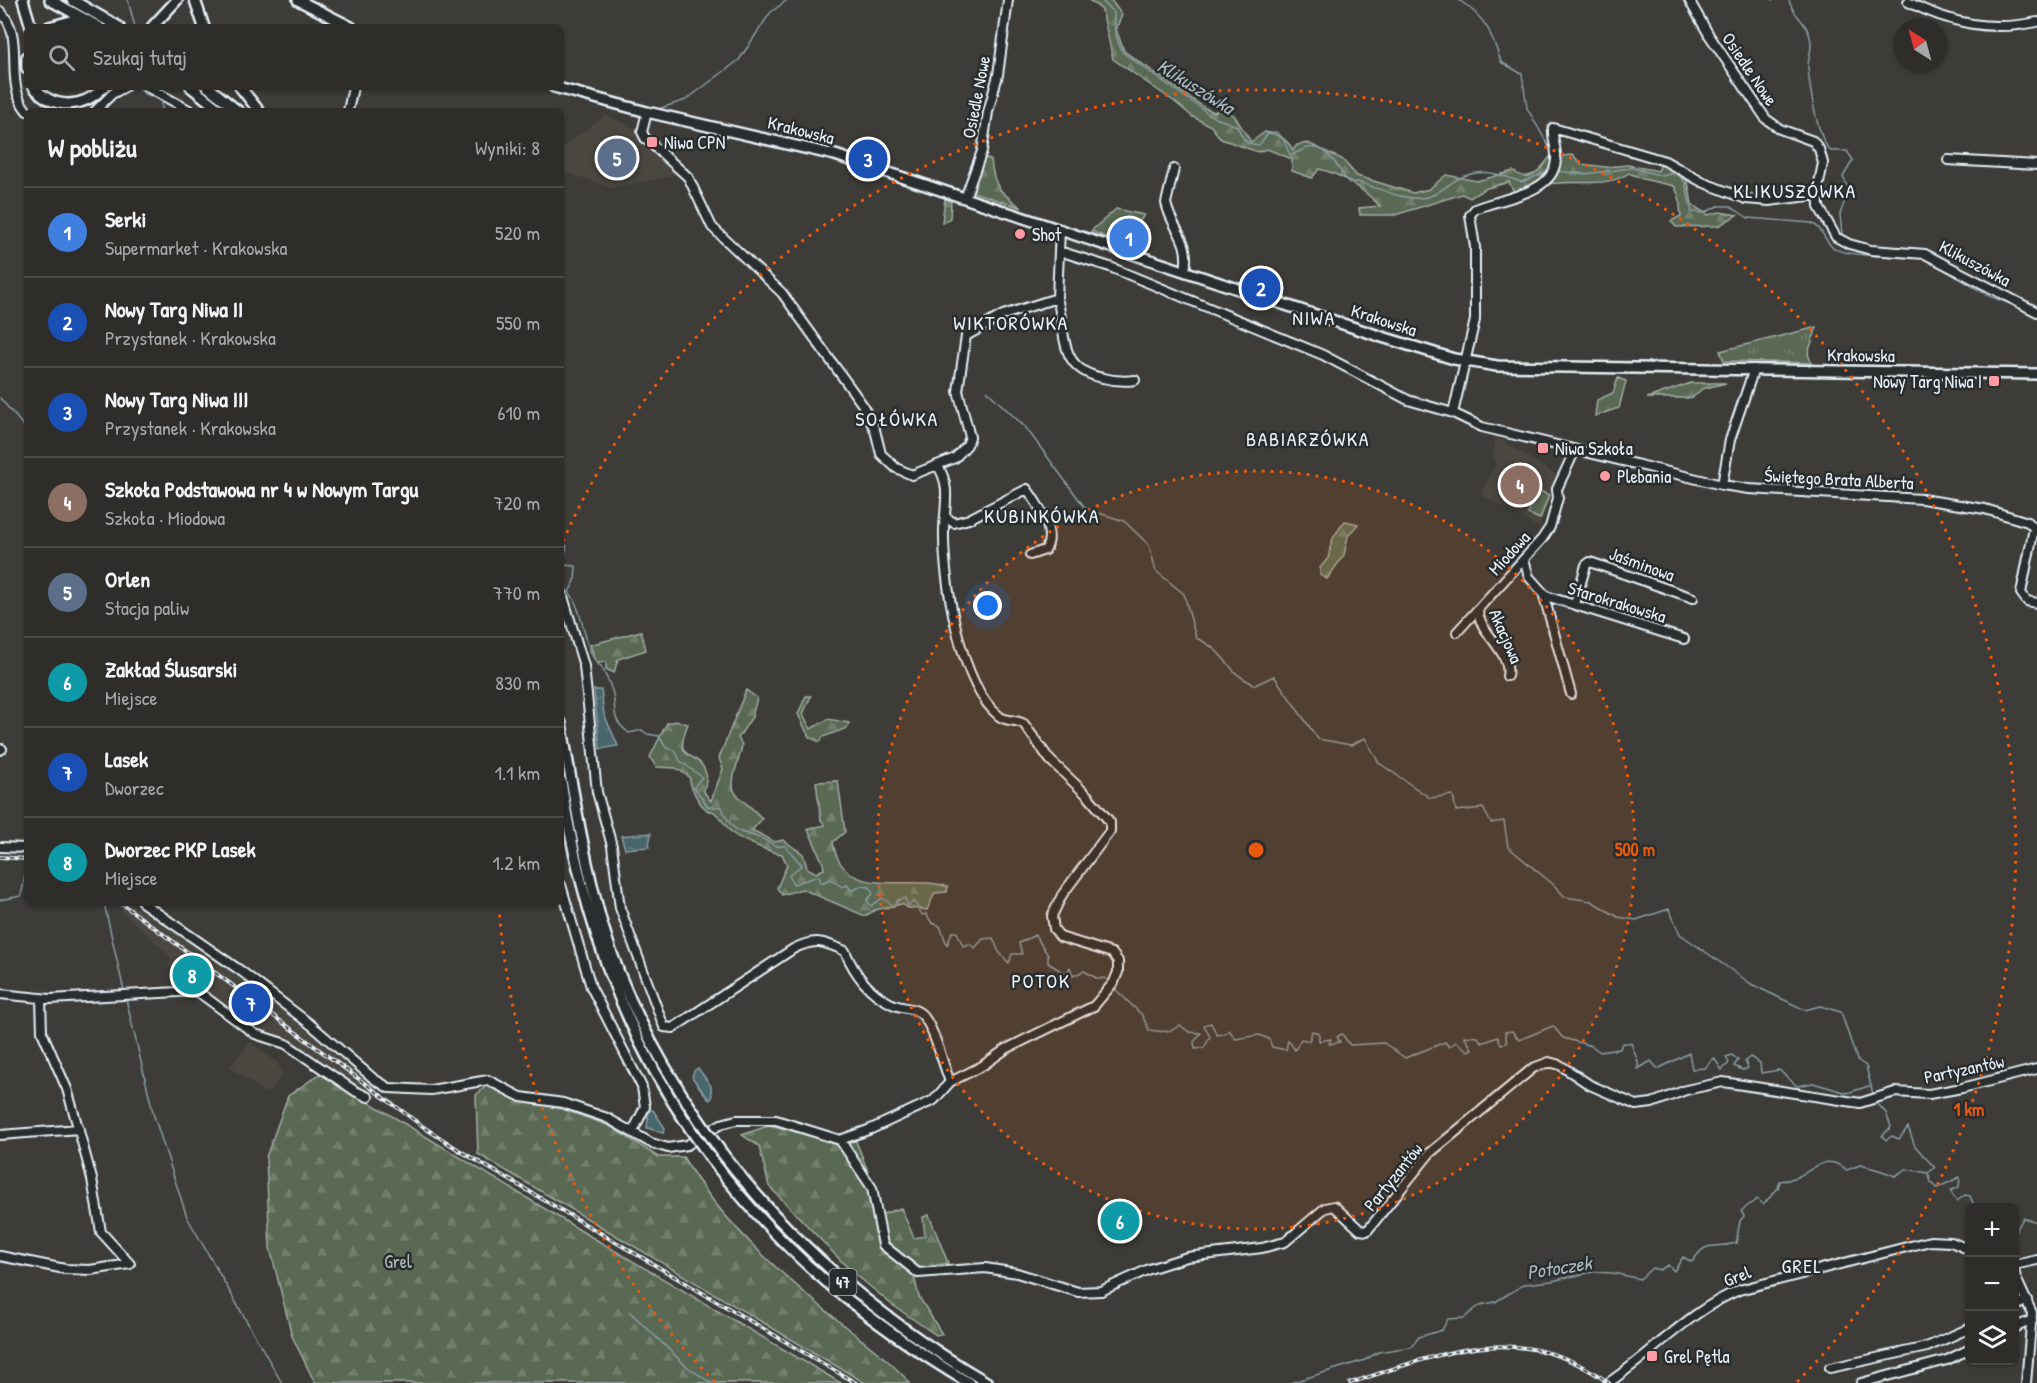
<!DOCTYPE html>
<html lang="pl">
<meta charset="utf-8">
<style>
:root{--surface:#2e2d2a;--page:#363532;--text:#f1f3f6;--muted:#a7a8a8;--line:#494947;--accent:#e69b98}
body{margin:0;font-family:"Patrick Hand",sans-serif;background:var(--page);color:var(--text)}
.controls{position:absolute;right:18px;bottom:18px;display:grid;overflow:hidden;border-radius:9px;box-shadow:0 2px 4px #0004}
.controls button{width:54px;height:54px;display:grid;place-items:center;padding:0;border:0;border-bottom:2px solid var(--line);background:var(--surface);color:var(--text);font:30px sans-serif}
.compass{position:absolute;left:1893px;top:18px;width:54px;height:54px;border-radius:50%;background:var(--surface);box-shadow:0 2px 4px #0004;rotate:324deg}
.you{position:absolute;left:988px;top:606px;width:21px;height:21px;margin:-15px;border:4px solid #fff;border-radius:50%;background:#1a73e8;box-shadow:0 0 0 9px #1a73e833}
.badge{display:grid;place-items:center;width:39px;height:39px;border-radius:50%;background:var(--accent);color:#fff;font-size:20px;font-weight:700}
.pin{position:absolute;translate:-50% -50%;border:3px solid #fff;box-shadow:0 2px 6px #0006}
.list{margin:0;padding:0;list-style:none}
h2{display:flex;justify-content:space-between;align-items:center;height:78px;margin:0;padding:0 24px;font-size:26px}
h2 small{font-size:20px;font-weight:400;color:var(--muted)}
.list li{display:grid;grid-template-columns:39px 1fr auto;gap:18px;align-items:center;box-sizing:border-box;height:90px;padding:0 24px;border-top:2px solid var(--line)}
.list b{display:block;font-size:22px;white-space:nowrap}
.list p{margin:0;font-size:20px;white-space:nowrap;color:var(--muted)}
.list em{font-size:20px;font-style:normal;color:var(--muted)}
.icon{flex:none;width:33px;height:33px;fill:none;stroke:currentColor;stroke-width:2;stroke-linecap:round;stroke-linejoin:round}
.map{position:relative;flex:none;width:2037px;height:1383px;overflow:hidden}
.search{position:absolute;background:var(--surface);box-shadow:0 2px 4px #0004;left:24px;top:24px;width:540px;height:66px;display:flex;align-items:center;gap:15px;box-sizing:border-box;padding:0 21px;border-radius:9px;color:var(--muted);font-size:22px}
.panel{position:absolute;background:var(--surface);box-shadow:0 2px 4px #0004;left:24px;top:108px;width:540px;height:798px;border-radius:9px}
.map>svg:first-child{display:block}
</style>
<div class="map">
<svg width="2037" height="1383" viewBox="0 0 2037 1383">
<defs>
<pattern id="grass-tufts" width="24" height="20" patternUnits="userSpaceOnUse" patternTransform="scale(1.5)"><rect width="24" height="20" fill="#5a6952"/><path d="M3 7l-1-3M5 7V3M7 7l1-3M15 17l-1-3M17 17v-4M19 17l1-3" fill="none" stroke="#727f6c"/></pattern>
<pattern id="forest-firs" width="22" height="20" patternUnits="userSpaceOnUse" patternTransform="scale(1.5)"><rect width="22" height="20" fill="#5a6952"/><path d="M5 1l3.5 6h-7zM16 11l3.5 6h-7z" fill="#727f6c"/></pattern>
<pattern id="water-ripples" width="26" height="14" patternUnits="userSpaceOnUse" patternTransform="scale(1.5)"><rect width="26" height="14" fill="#4a666d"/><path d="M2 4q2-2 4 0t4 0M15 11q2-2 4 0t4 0" fill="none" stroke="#647c83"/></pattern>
</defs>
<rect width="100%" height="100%" fill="#3d3c38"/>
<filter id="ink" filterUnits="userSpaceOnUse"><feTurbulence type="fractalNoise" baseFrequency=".0167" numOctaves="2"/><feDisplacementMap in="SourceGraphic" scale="12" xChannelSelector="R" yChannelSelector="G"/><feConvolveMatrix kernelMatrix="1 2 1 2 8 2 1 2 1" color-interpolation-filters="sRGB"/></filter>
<g filter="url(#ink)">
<path fill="#4a473f" d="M606,115L650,136L685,169L672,176L612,188L561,171V148Z
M1495,436L1558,476L1539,528L1480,494L1497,462L1494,460Z
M113,903H130L204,953L295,1019L383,1094L379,1098L363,1090L288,1043L255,1031L169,966L171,959L169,955Z
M250,1042L278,1063L282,1076L271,1091L265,1093L230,1067Z"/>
<path fill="url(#grass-tufts)" stroke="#a1ada5" stroke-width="1.5" d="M1817,327L1808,353L1811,363L1724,361L1720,351Z"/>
<path fill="url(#forest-firs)" stroke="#a1ada5" stroke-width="1.5" d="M1089,0H1111L1122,15L1116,29L1124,51L1205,108L1214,112L1221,109L1234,115L1251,142L1265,132C1278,134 1286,138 1293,150L1297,145L1308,143L1342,159L1357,176L1413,193L1429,189L1446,175L1477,181L1513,171C1530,184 1540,170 1550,157L1573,155L1581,164L1605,167L1628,165L1658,171L1661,164C1689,169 1688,180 1692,205L1708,215L1720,212L1737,215L1718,226L1676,227L1671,221L1681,216L1679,196L1674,186L1643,179L1629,173C1609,187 1583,181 1560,183C1544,183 1529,188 1514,193L1509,182L1484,189L1470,198L1462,194L1395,215H1360L1359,208L1380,206C1363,189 1343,174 1319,169L1312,178L1292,171V159L1267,149L1258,152L1221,139L1211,126L1193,117L1175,102L1113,59L1102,10Z
M987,158L991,160C994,188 1000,192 1022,208L973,192L982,160Z
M945,198L951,202L950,218L942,223Z
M1116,209L1144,215L1136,227L1120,226L1117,242L1091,231Z
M1618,378L1626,381L1619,408L1595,416L1597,400L1613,393Z
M1691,383H1726L1702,389L1692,398H1647Z
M1345,521L1358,524L1348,536L1344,555L1327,579L1320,575V568L1329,557C1330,540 1334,536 1345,521Z
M641,631L646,650L618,659L614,673L606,669V662L597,663L590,645Z
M746,690L757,698L752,717L738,738L742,745C741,758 726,784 737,795C745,804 755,809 762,819L752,830L775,842L783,840L803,854L807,868L816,873L824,869L823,863L808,829L825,825L821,820L816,782L838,781L845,832L833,842C842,903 910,873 948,887L947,892L935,893L927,910L908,908L902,904L875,910L865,916L802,889L782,895L777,888L787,865L782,854C772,853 738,839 731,832C726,826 721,818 715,813C711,809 712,813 707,810C697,802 691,788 689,777L676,768L656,767L650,757L667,723L677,721L688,724C671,766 699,747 706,774C708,779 704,786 704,792L711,801L723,769L719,758Z
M806,696H811L803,714L811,729L828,719L849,723L847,728L823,737L820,742L809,737L798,714Z
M321,1073L583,1232L841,1383H315L292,1336L270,1248L266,1157L288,1096Z
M486,1086L514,1097L565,1110L610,1126L658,1157H683C722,1223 782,1275 841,1323C865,1343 890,1360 910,1383H865L478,1154L476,1095Z
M770,1125L837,1143L856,1141L869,1174L868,1188L874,1217L901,1208L914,1238L925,1236L923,1217L929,1215L948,1263L921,1268L914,1276L919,1297L942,1334L936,1335L891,1304L847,1267L769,1186L759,1146L742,1135Z"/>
<path fill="#5a6952" stroke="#a1ada5" stroke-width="1.5" d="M1537,490L1549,495L1540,519L1528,514Z"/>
<path fill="url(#water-ripples)" stroke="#899ea5" stroke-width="1.5" d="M594,690H601L604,714L618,746L600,749Z
M651,833L649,847L625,849L621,836Z
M698,1068L711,1086L712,1098L709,1100L692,1077L694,1071Z
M649,1110H653L665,1128L663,1133L647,1128Z"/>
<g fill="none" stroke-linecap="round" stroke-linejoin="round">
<path stroke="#899ea5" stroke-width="1.5" d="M128,0L135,27
M1101,0L1114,13L1115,33L1122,52L1213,117L1237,126C1242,137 1245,145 1259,145L1268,133L1276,132L1282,137L1290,155C1297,154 1301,149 1308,148C1330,144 1338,170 1349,183L1358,182C1377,187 1401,200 1421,198C1437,197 1446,185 1458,179C1481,166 1500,175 1521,182L1548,172
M1459,0C1487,19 1491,32 1501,62L1522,74L1527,108L1552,152
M1772,0H1774
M1789,0C1791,15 1810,22 1811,44C1811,52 1808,60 1808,67C1809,85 1818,142 1831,151H1847L1853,160L1843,177L1849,190L1840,214L1842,235
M138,87C143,97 154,94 162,102V111
M661,108L686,100L739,60L770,13L787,0
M1556,171L1585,174L1632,168L1663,176L1676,172L1685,182L1692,212L1704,213L1718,206H1730L1748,218L1811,223C1822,227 1824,240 1833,248C1843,255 1886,257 1899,256
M1930,261L1989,296L2013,305L2037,317
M987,391L1026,428L1086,509L1124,521L1149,545L1156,571L1184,594L1196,638C1215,646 1221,656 1234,671C1239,677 1248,681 1255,685L1274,676L1318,739L1351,745L1365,738L1379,763L1430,798L1453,795L1456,811L1483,808L1491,823L1504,821L1508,847L1554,885L1565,897L1591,901L1618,917L1636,920L1669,909L1680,934L1751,984L1805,1010L1820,1006L1841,1012L1857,1060L1866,1066L1873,1094
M0,398L27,430
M561,541L567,546L562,565L576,566L575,581L569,592C584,608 585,659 601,666C605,674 611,685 613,694C617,714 610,718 629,733L642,730L647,734L659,736L666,748L675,750L680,761L702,777L694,787L708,807H722C734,843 751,828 775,846H785L802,865L789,875L793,884L819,876L821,883L830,879L842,887L847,885L852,891L861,886L870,887L873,894L867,900L871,906L882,898L894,906L898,900L905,898L908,906L914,901L922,915L926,914L932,923L940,926L947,945L952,932H957L963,946L969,944L975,948L983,939L993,938L999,952L1009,963L1012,954H1022L1019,943L1035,935L1048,955V963L1066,974L1070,967L1073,976L1084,971L1098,979L1105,978L1109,982
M0,900L21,896L27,866
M104,903L124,991
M1114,988L1142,1015L1149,1030C1160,1032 1170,1033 1180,1025L1189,1032L1201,1033L1194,1042L1195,1049L1204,1048L1210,1037L1204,1025L1211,1023L1217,1035L1224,1034L1229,1030L1236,1039L1259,1035L1269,1039L1272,1047L1286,1050L1288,1040L1295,1050L1301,1039L1309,1041L1312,1031L1319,1033V1041L1331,1039L1329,1044L1340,1042L1337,1037L1342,1034L1350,1045L1384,1043L1405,1058L1445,1042L1449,1047L1456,1042L1468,1051L1472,1049L1464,1036L1478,1037L1482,1043L1498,1037L1501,1044L1507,1043L1505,1032L1512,1031L1519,1040L1553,1026L1563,1038L1592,1046L1600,1052L1620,1049L1622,1043H1631L1638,1062V1069L1651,1061L1658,1069L1689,1053L1692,1069L1705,1068L1714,1058L1722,1070L1729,1063L1726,1057L1732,1055L1738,1060L1734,1066L1743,1070L1748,1068L1745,1061L1750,1057L1760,1063L1761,1073L1779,1070L1797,1086L1813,1083L1847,1093L1869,1086
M126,999L154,1116L187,1217L282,1383
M1876,1102L1886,1113L1891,1127L1882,1136L1886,1140L1892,1136L1899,1139L1908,1127L1915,1146L1935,1168L1929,1172
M1928,1173L1931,1182L1937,1188L1960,1177L1959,1187L1950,1191L1957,1201L1965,1195L1970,1196L1975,1208
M2014,1235L2023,1218L2037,1222
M629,1311L685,1365L711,1383
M1290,1383L1365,1360L1378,1352L1411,1347L1419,1337L1442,1330L1448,1319L1464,1318L1480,1305L1495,1302L1525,1284L1552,1281L1592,1272L1613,1273L1640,1279L1652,1268L1660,1270L1668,1265L1674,1271L1683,1257L1692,1262C1708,1238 1712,1250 1736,1243L1740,1221L1744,1216L1741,1211L1757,1199L1763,1205L1778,1188L1780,1181C1811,1180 1819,1148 1847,1170L1860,1165C1873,1168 1884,1171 1895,1176L1906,1169L1928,1173"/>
<g stroke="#e8f1f8" stroke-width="12">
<path id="minor" d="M1689,0L1709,35L1766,119L1780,129L1813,141L1819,149L1823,163L1818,188L1819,207L1836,237L1849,244L1871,250L1925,254L2037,312
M1908,2C1950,23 1989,32 2037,22
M0,11C27,37 2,82 27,111
M147,87L191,111
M95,111L112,94L125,87
M348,111L353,87
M647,112L642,132L645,138L688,177L712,227L782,293L862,404L875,430L881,454L896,468L912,475L955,458L967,445L970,437L958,391L966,336L1003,315L1057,298L1060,229
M1948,160L2037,165
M1174,169L1166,203C1172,231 1191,238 1185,271
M965,198L982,151L988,112L998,75L1008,0
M1059,251L1110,267L1323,355L1408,400L1453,413L1482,427L1722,485L1749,489L1922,499L1985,509L2028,522L2034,528L2021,593L2027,601L2037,603
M1057,298C1067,334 1057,369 1103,378C1115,381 1123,382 1135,380
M1453,413L1475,320V247L1470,215L1475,209C1500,198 1553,195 1556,160C1557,149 1552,139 1553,128L1665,161L1702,182L1746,199L1769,201L1817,195
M1722,485L1730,440L1754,369
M946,517L954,523L969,519L1027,489C1038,504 1057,533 1045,550L1030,555
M1524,559L1529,577L1546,596L1684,639
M561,590L584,666L597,792L612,846L620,908L664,1027L673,1028L793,949C815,938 823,941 845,951C854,973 868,992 890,1003C902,1010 914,1005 924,1017C935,1031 943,1064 950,1082
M1543,593L1571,694
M1575,604L1586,565L1590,562L1693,598
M1478,609C1478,633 1512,651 1507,676
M1457,632L1542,539L1550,527L1558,498L1557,489L1575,450
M0,750L2,749
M0,847L27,848
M561,885L591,987L642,1087L645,1107L633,1131
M143,903L241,971L310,1024L374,1079L389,1088L431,1090L488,1080L521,1097L563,1103L607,1118L651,1143L668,1148L687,1145L721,1124L736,1120H776L840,1140L871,1129L934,1100L950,1082L982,1066L1006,1049L1094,1006L1114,982L1118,972V961L1112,953L1060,937L1054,929L1052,916L1062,895L1110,831V822L1087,795L1050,760L1024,724C1016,719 1006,722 999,716C960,685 943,579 944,531C944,509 952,485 937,465
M0,994L50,999L197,991L255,1034L286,1044L355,1091L368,1097
M0,1135L79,1129
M840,1140L872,1188L883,1245L918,1273L985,1268L1017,1273L1078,1292L1101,1291L1149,1269L1187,1257L1262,1248L1285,1242L1325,1208L1334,1206L1360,1230L1367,1231L1430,1153L1533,1068L1549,1062L1560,1065L1590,1085L1636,1105L1652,1103L1686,1090L1723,1082L1860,1103L1895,1092L1929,1094L1962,1088L2037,1069
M0,1256L65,1269L90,1270L130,1264L101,1232L92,1179L79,1131L67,1089L42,1032L41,998
M2014,1265L2037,1260
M2014,1268L2016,1278L2032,1313L2026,1383
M2014,1307L2027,1300
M2014,1328L2032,1320
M1830,1368L1927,1347L1970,1328
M1608,1383C1653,1353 1689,1311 1739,1290L1930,1241L1951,1242L1970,1250
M1861,1383L1947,1360L1970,1349"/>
</g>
<g stroke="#e8f1f8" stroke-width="14">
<path id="major" d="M23,0L31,27
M50,0L99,27
M72,0L119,27
M195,0L204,27
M298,0L351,27
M49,27L71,21L88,23
M152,27L177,0
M27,57V68
M34,87C54,111 84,108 104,87
M191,87L221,111
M208,87L238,111
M240,87L259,111
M554,87L647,112L835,155L1382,337L1454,359L1497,366L2037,374
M561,723C573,789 583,855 601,920C622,993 658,1061 701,1123
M561,781C580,906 619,1026 691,1130
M722,1153C795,1248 885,1323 988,1383
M712,1160C785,1256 867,1322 969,1383"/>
</g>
<use href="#minor" stroke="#2a2d2e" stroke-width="8"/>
<use href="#major" stroke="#2a2d2e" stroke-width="9"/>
<g stroke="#e8f1f8" stroke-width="4">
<path id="rail" d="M0,857L27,859
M121,903L425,1128L462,1152L856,1383
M1350,1383C1443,1353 1520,1318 1609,1383"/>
</g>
<use href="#rail" stroke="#2a2d2e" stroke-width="1.5" stroke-dasharray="4.5" stroke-linecap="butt"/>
<g stroke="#e8f1f8" stroke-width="14" stroke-linecap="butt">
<path id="major-bridge" d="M701,1123L722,1153
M691,1130L712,1160"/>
</g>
<use href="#major-bridge" stroke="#2a2d2e" stroke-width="9"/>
</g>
</g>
<circle cx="1256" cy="850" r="379" fill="#e8590c" fill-opacity=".12"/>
<g fill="none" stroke="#e8590c" stroke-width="3" stroke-dasharray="3 6">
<circle cx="1256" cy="850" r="379"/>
<path d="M715 1382A759 759 0 0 1 499 910M563 541A759 759 0 1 1 1797 1382"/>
</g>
<g fill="#ff9aa2" stroke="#2a2d2e" stroke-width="2">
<rect x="646" y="136" width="12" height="12" rx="3"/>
<circle cx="1020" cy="234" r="6"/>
<rect x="1988" y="375" width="12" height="12" rx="3"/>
<rect x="1537" y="442" width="12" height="12" rx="3"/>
<circle cx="1605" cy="476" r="6"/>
<rect x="1646" y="1350" width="12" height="12" rx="3"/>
</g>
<g text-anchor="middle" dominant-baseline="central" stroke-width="5" stroke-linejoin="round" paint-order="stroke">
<rect fill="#2a2d2e" stroke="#afb6bb" stroke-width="1.5" x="829.5" y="1269" width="27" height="26" rx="4.5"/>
<g font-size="16" font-weight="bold" fill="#e8f1f8">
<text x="843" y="1282">47</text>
</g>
<g font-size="18" fill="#e8f1f8" stroke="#2a2d2e">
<text transform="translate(1750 69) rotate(56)">Osiedle Nowe</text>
<text transform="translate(976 97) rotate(-79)">Osiedle Nowe</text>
<text transform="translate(801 130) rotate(14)">Krakowska</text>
<text transform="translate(1975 263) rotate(28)">Klikuszówka</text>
<text transform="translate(1384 320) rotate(18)">Krakowska</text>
<text transform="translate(1861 355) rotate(1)">Krakowska</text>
<text transform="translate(1839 479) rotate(3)">Świętego Brata Alberta</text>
<text transform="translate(1509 553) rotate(-48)">Miodowa</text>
<text transform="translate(1642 564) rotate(20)">Jaśminowa</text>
<text transform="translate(1617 602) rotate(17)">Starokrakowska</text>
<text transform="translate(1506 636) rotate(66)">Akacjowa</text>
<text transform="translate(1964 1069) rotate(-12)">Partyzantów</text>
<text transform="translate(1393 1177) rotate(-51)">Partyzantów</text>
<text transform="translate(1737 1276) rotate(-21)">Grel</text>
</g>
<g font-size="18" fill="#e8f1f8" stroke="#2a2d2e" text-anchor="start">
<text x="664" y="142">Niwa CPN</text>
<text x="1032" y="234">Shot</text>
<text x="1982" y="381" text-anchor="end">Nowy Targ Niwa I</text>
<text x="1555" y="448">Niwa Szkoła</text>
<text x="1617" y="476">Plebania</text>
<text x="1664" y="1356">Grel Pętla</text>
</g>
<g font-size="18" fill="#afbbb6" stroke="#2a2d2e">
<text x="398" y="1261">Grel</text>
</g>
<g font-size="20" font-style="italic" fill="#a9b9c0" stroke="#2a2d2e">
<text transform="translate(1196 86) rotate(32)">Klikuszówka</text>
<text transform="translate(1559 1267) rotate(-9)">Potoczek</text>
</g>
<g font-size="20" letter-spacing="1.5" fill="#e8f1f8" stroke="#2a2d2e">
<text x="1795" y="190">KLIKUSZÓWKA</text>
<text x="1314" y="317">NIWA</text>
<text x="1011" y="322">WIKTORÓWKA</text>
<text x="897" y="418">SOŁÓWKA</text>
<text x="1308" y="438">BABIARZÓWKA</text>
<text x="1042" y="515">KUBINKÓWKA</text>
<text x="1041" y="980">POTOK</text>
<text x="1802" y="1265">GREL</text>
</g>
</g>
<circle cx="1256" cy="850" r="9" fill="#e8590c" stroke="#2a2d2e" stroke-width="3"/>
<g font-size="18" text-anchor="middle" font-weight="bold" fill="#e8590c" stroke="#2a2d2e" stroke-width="5" stroke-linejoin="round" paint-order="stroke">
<text x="1635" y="856">500 m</text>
<text x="1969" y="1116">1 km</text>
</g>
</svg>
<div class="controls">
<button>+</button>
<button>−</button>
<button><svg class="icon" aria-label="layers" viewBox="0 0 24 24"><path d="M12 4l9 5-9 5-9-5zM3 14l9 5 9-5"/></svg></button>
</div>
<svg class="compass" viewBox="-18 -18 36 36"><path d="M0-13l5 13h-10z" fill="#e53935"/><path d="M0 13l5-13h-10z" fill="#a7a8a8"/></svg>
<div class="you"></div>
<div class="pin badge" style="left:1129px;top:238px;background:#3f7fe0">1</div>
<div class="pin badge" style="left:1261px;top:288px;background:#1a4fb4">2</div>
<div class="pin badge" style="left:868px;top:159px;background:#1a4fb4">3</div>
<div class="pin badge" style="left:1520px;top:485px;background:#8d6e63">4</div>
<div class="pin badge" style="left:617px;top:158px;background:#5c6f8a">5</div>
<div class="pin badge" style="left:1120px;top:1221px;background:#0f9aa8">6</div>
<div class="pin badge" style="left:251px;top:1003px;background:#1a4fb4">7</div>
<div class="pin badge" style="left:192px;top:975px;background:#0f9aa8">8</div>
<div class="search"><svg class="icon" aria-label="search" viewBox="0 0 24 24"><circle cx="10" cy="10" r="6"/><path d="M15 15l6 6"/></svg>Szukaj tutaj</div>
<section class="panel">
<h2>W pobliżu<small>Wyniki: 8</small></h2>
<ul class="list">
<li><span class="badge" style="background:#3f7fe0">1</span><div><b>Serki</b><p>Supermarket · Krakowska</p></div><em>520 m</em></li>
<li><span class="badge" style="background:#1a4fb4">2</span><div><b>Nowy Targ Niwa II</b><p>Przystanek · Krakowska</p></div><em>550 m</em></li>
<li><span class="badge" style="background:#1a4fb4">3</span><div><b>Nowy Targ Niwa III</b><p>Przystanek · Krakowska</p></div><em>610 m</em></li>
<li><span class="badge" style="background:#8d6e63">4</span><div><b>Szkoła Podstawowa nr 4 w Nowym Targu</b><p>Szkoła · Miodowa</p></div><em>720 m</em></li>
<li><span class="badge" style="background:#5c6f8a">5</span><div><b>Orlen</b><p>Stacja paliw</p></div><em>770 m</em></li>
<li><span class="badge" style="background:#0f9aa8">6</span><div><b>Zakład Ślusarski</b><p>Miejsce</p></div><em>830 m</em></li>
<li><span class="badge" style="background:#1a4fb4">7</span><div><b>Lasek</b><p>Dworzec</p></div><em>1.1 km</em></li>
<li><span class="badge" style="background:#0f9aa8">8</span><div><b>Dworzec PKP Lasek</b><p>Miejsce</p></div><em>1.2 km</em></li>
</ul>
</section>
</div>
